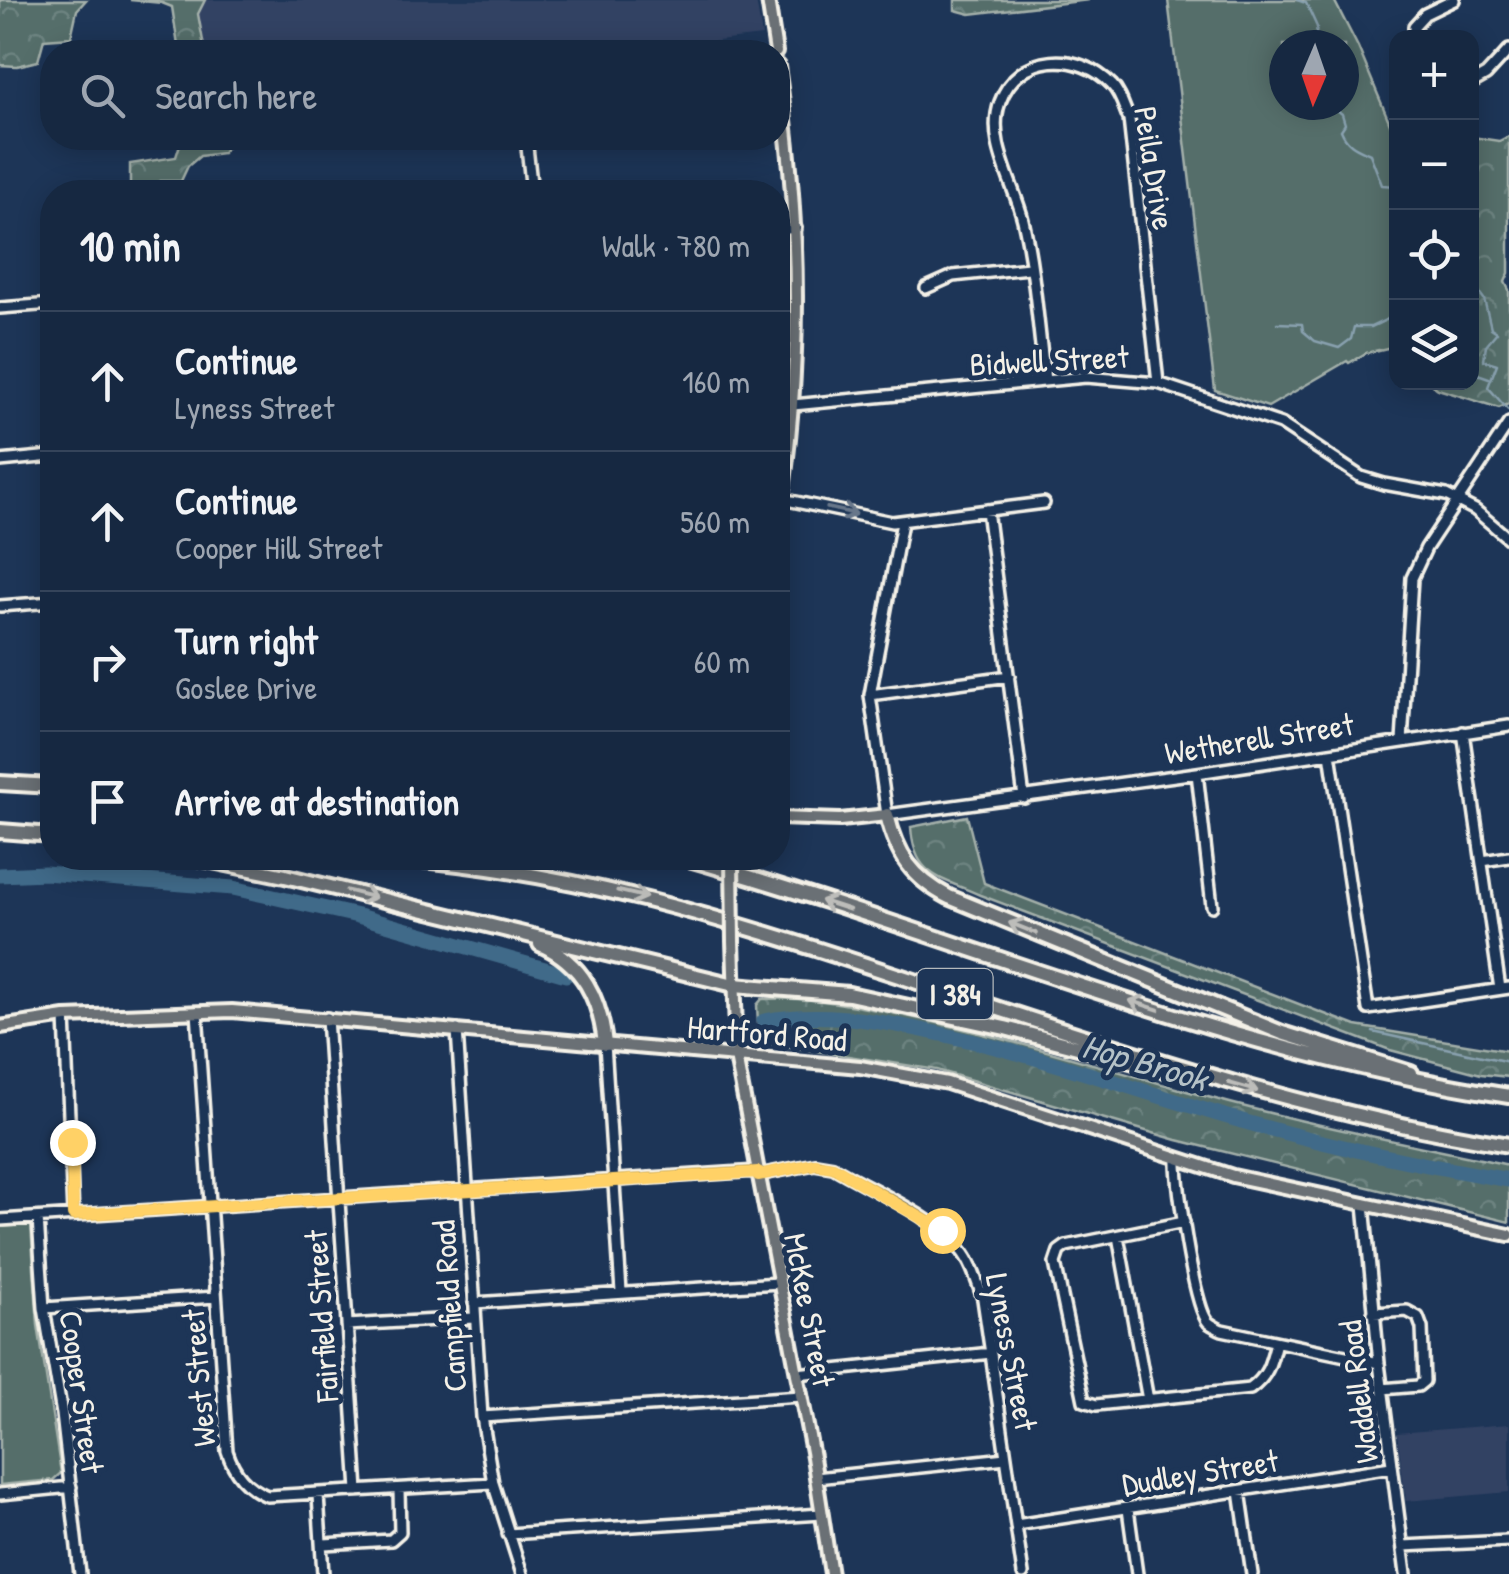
<!DOCTYPE html>
<meta charset="utf-8">
<style>
:root{--surface:#162841;--page:#23344c;--text:#f1f3f6;--muted:#9ea6b1;--line:#35445a}
body{margin:0;font-family:"Patrick Hand",sans-serif;background:var(--page);color:var(--text)}
.controls{position:absolute;right:30px;top:30px;display:grid;overflow:hidden;border-radius:20px;box-shadow:0 5px 25px #0003}
.controls button{width:90px;height:90px;display:grid;place-items:center;padding:0;border:0;border-bottom:2px solid var(--line);background:var(--surface);color:var(--text);font:50px sans-serif}
.compass{position:absolute;left:1269px;top:30px;width:90px;height:90px;border-radius:50%;background:var(--surface);box-shadow:0 5px 25px #0003;rotate:182deg}
.stop{position:absolute;width:30px;height:30px;margin:-22px;border:8px solid #ffd166;border-radius:50%;background:#fff}
.stop.end{background:#ffd166;border-color:#fff;box-shadow:0 2px 10px #0008}
.list{margin:0;padding:0;list-style:none}
h2{display:flex;justify-content:space-between;align-items:center;height:130px;margin:0;padding:0 40px;font-size:42px}
h2 small{font-size:32px;font-weight:400;color:var(--muted)}
.list li{display:grid;grid-template-columns:65px 1fr auto;gap:30px;align-items:center;box-sizing:border-box;height:140px;padding:0 40px;border-top:2px solid var(--line)}
.list b{display:block;font-size:38px;white-space:nowrap}
.list p{margin:0;font-size:32px;white-space:nowrap;color:var(--muted)}
.list em{font-size:32px;font-style:normal;color:var(--muted)}
.icon{flex:none;width:55px;height:55px;fill:none;stroke:currentColor;stroke-width:2;stroke-linecap:round;stroke-linejoin:round}
.map{position:relative;flex:none;width:1509px;height:1574px;overflow:hidden}
.search{position:absolute;background:var(--surface);box-shadow:0 5px 25px #0003;left:40px;top:40px;width:750px;height:110px;display:flex;align-items:center;gap:25px;box-sizing:border-box;padding:0 35px;border-radius:40px;color:var(--muted);font-size:38px}
.panel{position:absolute;background:var(--surface);box-shadow:0 5px 25px #0003;left:40px;top:180px;width:750px;height:690px;border-radius:40px}
.map>svg:first-child{display:block}
</style>
<div class="map">
<svg width="1509" height="1574" viewBox="0 0 1509 1574">
<defs>
<pattern id="forest-crowns" width="20" height="18" patternUnits="userSpaceOnUse" patternTransform="scale(2.5)"><rect width="20" height="18" fill="#546e6b"/><path d="M2 6a3 3 0 1 1 6 0M12 15a3 3 0 1 1 6 0" fill="none" stroke="#6d8380"/></pattern>
</defs>
<rect width="100%" height="100%" fill="#1d3557"/>
<filter id="ink" filterUnits="userSpaceOnUse"><feTurbulence type="fractalNoise" baseFrequency=".01" numOctaves="2"/><feDisplacementMap in="SourceGraphic" scale="20" xChannelSelector="R" yChannelSelector="G"/><feConvolveMatrix kernelMatrix="1 2 1 2 8 2 1 2 1" color-interpolation-filters="sRGB"/></filter>
<g filter="url(#ink)">
<path fill="#334264" d="M205,0H756L762,36L619,52H205L198,14Z
M1509,1424V1492L1406,1501L1397,1433Z"/>
<path fill="url(#forest-crowns)" stroke="#a4b0aa" stroke-width="2.5" d="M0,0H86L77,10L71,37L44,39L38,61L17,66L0,65Z
M130,0H205L198,14L205,52H179L172,7L162,3Z
M955,0H1089L970,14L955,10Z
M1509,136V273L1505,282L1509,290V404L1499,408L1438,389L1430,383L1472,382V137L1499,141Z
M182,138H229L230,144L222,153L200,156L188,166L181,181H160L141,191L130,192V164L176,157Z
M967,816L984,883L1356,1026L1509,1051V1077L1481,1074L1390,1050L980,895C940,877 914,877 911,827Z
M762,999C809,996 852,1005 897,1014C994,1034 1088,1063 1183,1090C1290,1121 1400,1142 1509,1165V1222L1177,1140L937,1070L759,1042L757,1005Z"/>
<path fill="#546e6b" stroke="#a4b0aa" stroke-width="2.5" fill-rule="evenodd" d="M1168,0H1334L1358,47L1396,138V346L1366,353L1349,363L1347,361L1268,407L1215,390ZM1284,45H1344V105H1284Z
M31,1225L38,1325L61,1473L53,1480L0,1485V1227Z"/>
<g fill="none" stroke-linecap="round" stroke-linejoin="round">
<path stroke="#89a1af" stroke-width="2.5" d="M1297,0L1306,3L1317,27L1314,45
M1331,105L1342,114L1345,124L1341,130C1347,145 1357,148 1370,154L1382,185L1396,186
M1472,283L1484,299L1491,328L1497,332L1486,345L1484,360L1497,364L1488,387L1508,410
M1277,323L1302,324L1303,331L1315,341L1339,348L1351,339L1354,327H1371L1388,319H1396
M1472,372L1489,378
M1373,1032L1509,1062"/>
<path stroke="#416b89" stroke-width="15" d="M0,875L45,873L233,888L358,916L566,975
M764,1021C818,1011 869,1019 922,1030C1027,1051 1126,1087 1228,1117C1320,1144 1415,1164 1509,1180"/>
<g stroke="#f4f1e8" stroke-width="16">
<path id="minor" d="M1414,38V26L1425,14L1454,0
M1472,83L1486,75L1509,50
M526,138L532,192
M778,230L796,228
M926,288L953,276L1029,268
M0,308L52,304
M1045,380C1038,327 1035,272 1023,220C1014,183 986,141 1000,102C1018,51 1080,51 1112,85C1121,94 1124,108 1129,119L1158,383
M793,405L1086,377L1158,383L1281,424L1361,477L1384,484L1446,495L1475,510L1509,539
M0,461L52,456
M782,499L892,522L1044,503
M987,510L1024,798
M902,522L870,695L887,815L1197,773L1509,726
M0,606L52,602
M870,695L1009,676
M1463,732L1500,989
M1402,742L1412,578L1426,548L1509,423
M1330,753L1368,1009L1509,988
M1197,773L1212,906
M1482,861L1509,857
M197,1012L227,1451C234,1473 246,1487 267,1496L493,1483
M65,1017L73,1215
M327,1018L358,1491
M457,1030L482,1417L493,1483L522,1574
M605,1044L621,1292
M1177,1159C1176,1184 1194,1306 1208,1322C1210,1324 1219,1329 1222,1330L1379,1363
M758,1175L815,1164L833,1167C871,1190 932,1215 960,1249C972,1263 977,1282 983,1299L1023,1574
M1364,1204L1379,1363L1406,1574
M38,1218L44,1308L62,1414L80,1574
M0,1220L758,1171
M1184,1222L1066,1246L1059,1251L1055,1263L1084,1401L1096,1405L1250,1389C1268,1377 1271,1362 1276,1342
M1118,1236L1148,1400
M474,1303L779,1283
M44,1308L216,1297
M1373,1313L1407,1311L1418,1317L1422,1328L1424,1381L1418,1386L1382,1389
M347,1325L474,1318
M797,1374L991,1353
M482,1417L801,1396
M816,1478L1006,1458
M1240,1491L1252,1574
M0,1494L71,1487
M318,1495L323,1574
M1128,1509L1137,1574
M1016,1525L1391,1467
M508,1534L822,1514
M324,1544L391,1540L400,1532L399,1490
M1403,1546L1509,1541"/>
</g>
<g stroke="#f4f1e8" stroke-width="18">
<path id="major" d="M768,0L776,52
M778,66C801,225 803,365 778,524
M778,818L840,820L887,815
M733,941L737,1062L813,1457L831,1574
M0,1027L65,1017L232,1011L860,1067L947,1083L1233,1176L1509,1235"/>
</g>
<g stroke="#f4f1e8" stroke-width="20">
<path id="highway" d="M0,783L52,786
M887,815C897,855 912,878 949,897L1282,1033L1411,1073
M0,831L52,835
M198,858L285,876L734,985L849,994L1005,1028L1165,1070
M398,858C573,871 725,919 890,973C1095,1040 1296,1112 1509,1145
M685,858C960,936 1225,1053 1509,1096
M540,944C583,963 600,999 605,1044"/>
</g>
<use href="#minor" stroke="#1d3557" stroke-width="9"/>
<use href="#major" stroke="#6b7074" stroke-width="10"/>
<use href="#highway" stroke="#6b7074" stroke-width="12"/>
<g stroke="#f4f1e8" stroke-width="18" stroke-linecap="butt">
<path id="major-bridge" d="M732,858L733,941"/>
</g>
<use href="#major-bridge" stroke="#6b7074" stroke-width="10"/>
</g>
<defs><path id="oneway-shaft" d="M-6 0H5M1.5-3L5.5 0L1.5 3" fill="none" stroke-width="1.6" stroke-linecap="round" stroke-linejoin="round" transform="scale(2.5)"/></defs>
<use stroke="#68778a" href="#oneway-shaft" transform="translate(842 511) rotate(12)"/>
<g stroke="#bdbdba">
<use href="#oneway-shaft" transform="translate(361 894) rotate(14)"/>
<use href="#oneway-shaft" transform="translate(632 894) rotate(13)"/>
<use href="#oneway-shaft" transform="translate(835 905) rotate(-162)"/>
<use href="#oneway-shaft" transform="translate(1023 928) rotate(-158)"/>
<use href="#oneway-shaft" transform="translate(1144 1005) rotate(-162)"/>
<use href="#oneway-shaft" transform="translate(1243 1087) rotate(16)"/>
</g>
</g>
<g fill="none" stroke-linecap="round" stroke-linejoin="round" filter="url(#ink)">
<path stroke="#ffd166" stroke-width="12" d="M72,1142L73,1215L758,1172V1175L815,1164L833,1167L942,1230"/>
</g>
<g text-anchor="middle" dominant-baseline="central" stroke-width="10" stroke-linejoin="round" paint-order="stroke">
<rect fill="#1d3557" stroke="#b4b9bc" stroke-width="2.5" x="917.5" y="969" width="75" height="50" rx="8"/>
<g font-size="30" font-weight="bold" fill="#f4f1e8">
<text x="955" y="994">I 384</text>
</g>
<g font-size="32" fill="#f4f1e8" stroke="#1d3557">
<text transform="translate(1155 168) rotate(81)">Peila Drive</text>
<text transform="translate(1049 360) rotate(-3)">Bidwell Street</text>
<text transform="translate(1259 738) rotate(-9)">Wetherell Street</text>
<text transform="translate(767 1033) rotate(5)">Hartford Road</text>
<text transform="translate(449 1306) rotate(-94)">Campfield Road</text>
<text transform="translate(810 1310) rotate(79)">McKee Street</text>
<text transform="translate(321 1316) rotate(-94)">Fairfield Street</text>
<text transform="translate(1012 1352) rotate(79)">Lyness Street</text>
<text transform="translate(198 1378) rotate(-95)">West Street</text>
<text transform="translate(82 1392) rotate(82)">Cooper Street</text>
<text transform="translate(1358 1392) rotate(-97)">Waddell Road</text>
<text transform="translate(1200 1472) rotate(-9)">Dudley Street</text>
</g>
<g font-size="35" font-style="italic" fill="#b5c2c7" stroke="#1d3557">
<text transform="translate(1145 1062) rotate(16)">Hop Brook</text>
</g>
</g>
</svg>
<div class="controls">
<button>+</button>
<button>−</button>
<button><svg class="icon" aria-label="locate" viewBox="0 0 24 24"><circle cx="12" cy="12" r="6"/><path d="M12 2v4M12 18v4M2 12h4M18 12h4"/></svg></button>
<button><svg class="icon" aria-label="layers" viewBox="0 0 24 24"><path d="M12 4l9 5-9 5-9-5zM3 14l9 5 9-5"/></svg></button>
</div>
<svg class="compass" viewBox="-18 -18 36 36"><path d="M0-13l5 13h-10z" fill="#e53935"/><path d="M0 13l5-13h-10z" fill="#9ea6b1"/></svg>
<div class="stop" style="left:942px;top:1230px"></div>
<div class="stop end" style="left:72px;top:1142px"></div>
<div class="search"><svg class="icon" aria-label="search" viewBox="0 0 24 24"><circle cx="10" cy="10" r="6"/><path d="M15 15l6 6"/></svg>Search here</div>
<section class="panel">
<h2>10 min<small>Walk · 780 m</small></h2>
<ul class="list">
<li><svg class="icon" aria-label="ahead" viewBox="0 0 24 24"><path d="M12 20V5M6 11l6-6 6 6"/></svg><div><b>Continue</b><p>Lyness Street</p></div><em>160 m</em></li>
<li><svg class="icon" aria-label="ahead" viewBox="0 0 24 24"><path d="M12 20V5M6 11l6-6 6 6"/></svg><div><b>Continue</b><p>Cooper Hill Street</p></div><em>560 m</em></li>
<li><svg class="icon" aria-label="right" viewBox="0 0 24 24"><path d="M7 20v-9h11M14 6l5 5-5 5"/></svg><div><b>Turn right</b><p>Goslee Drive</p></div><em>60 m</em></li>
<li><svg class="icon" aria-label="arrive" viewBox="0 0 24 24"><path d="M6 21V4h12l-3 4 3 4H6"/></svg><div><b>Arrive at destination</b></div></li>
</ul>
</section>
</div>
